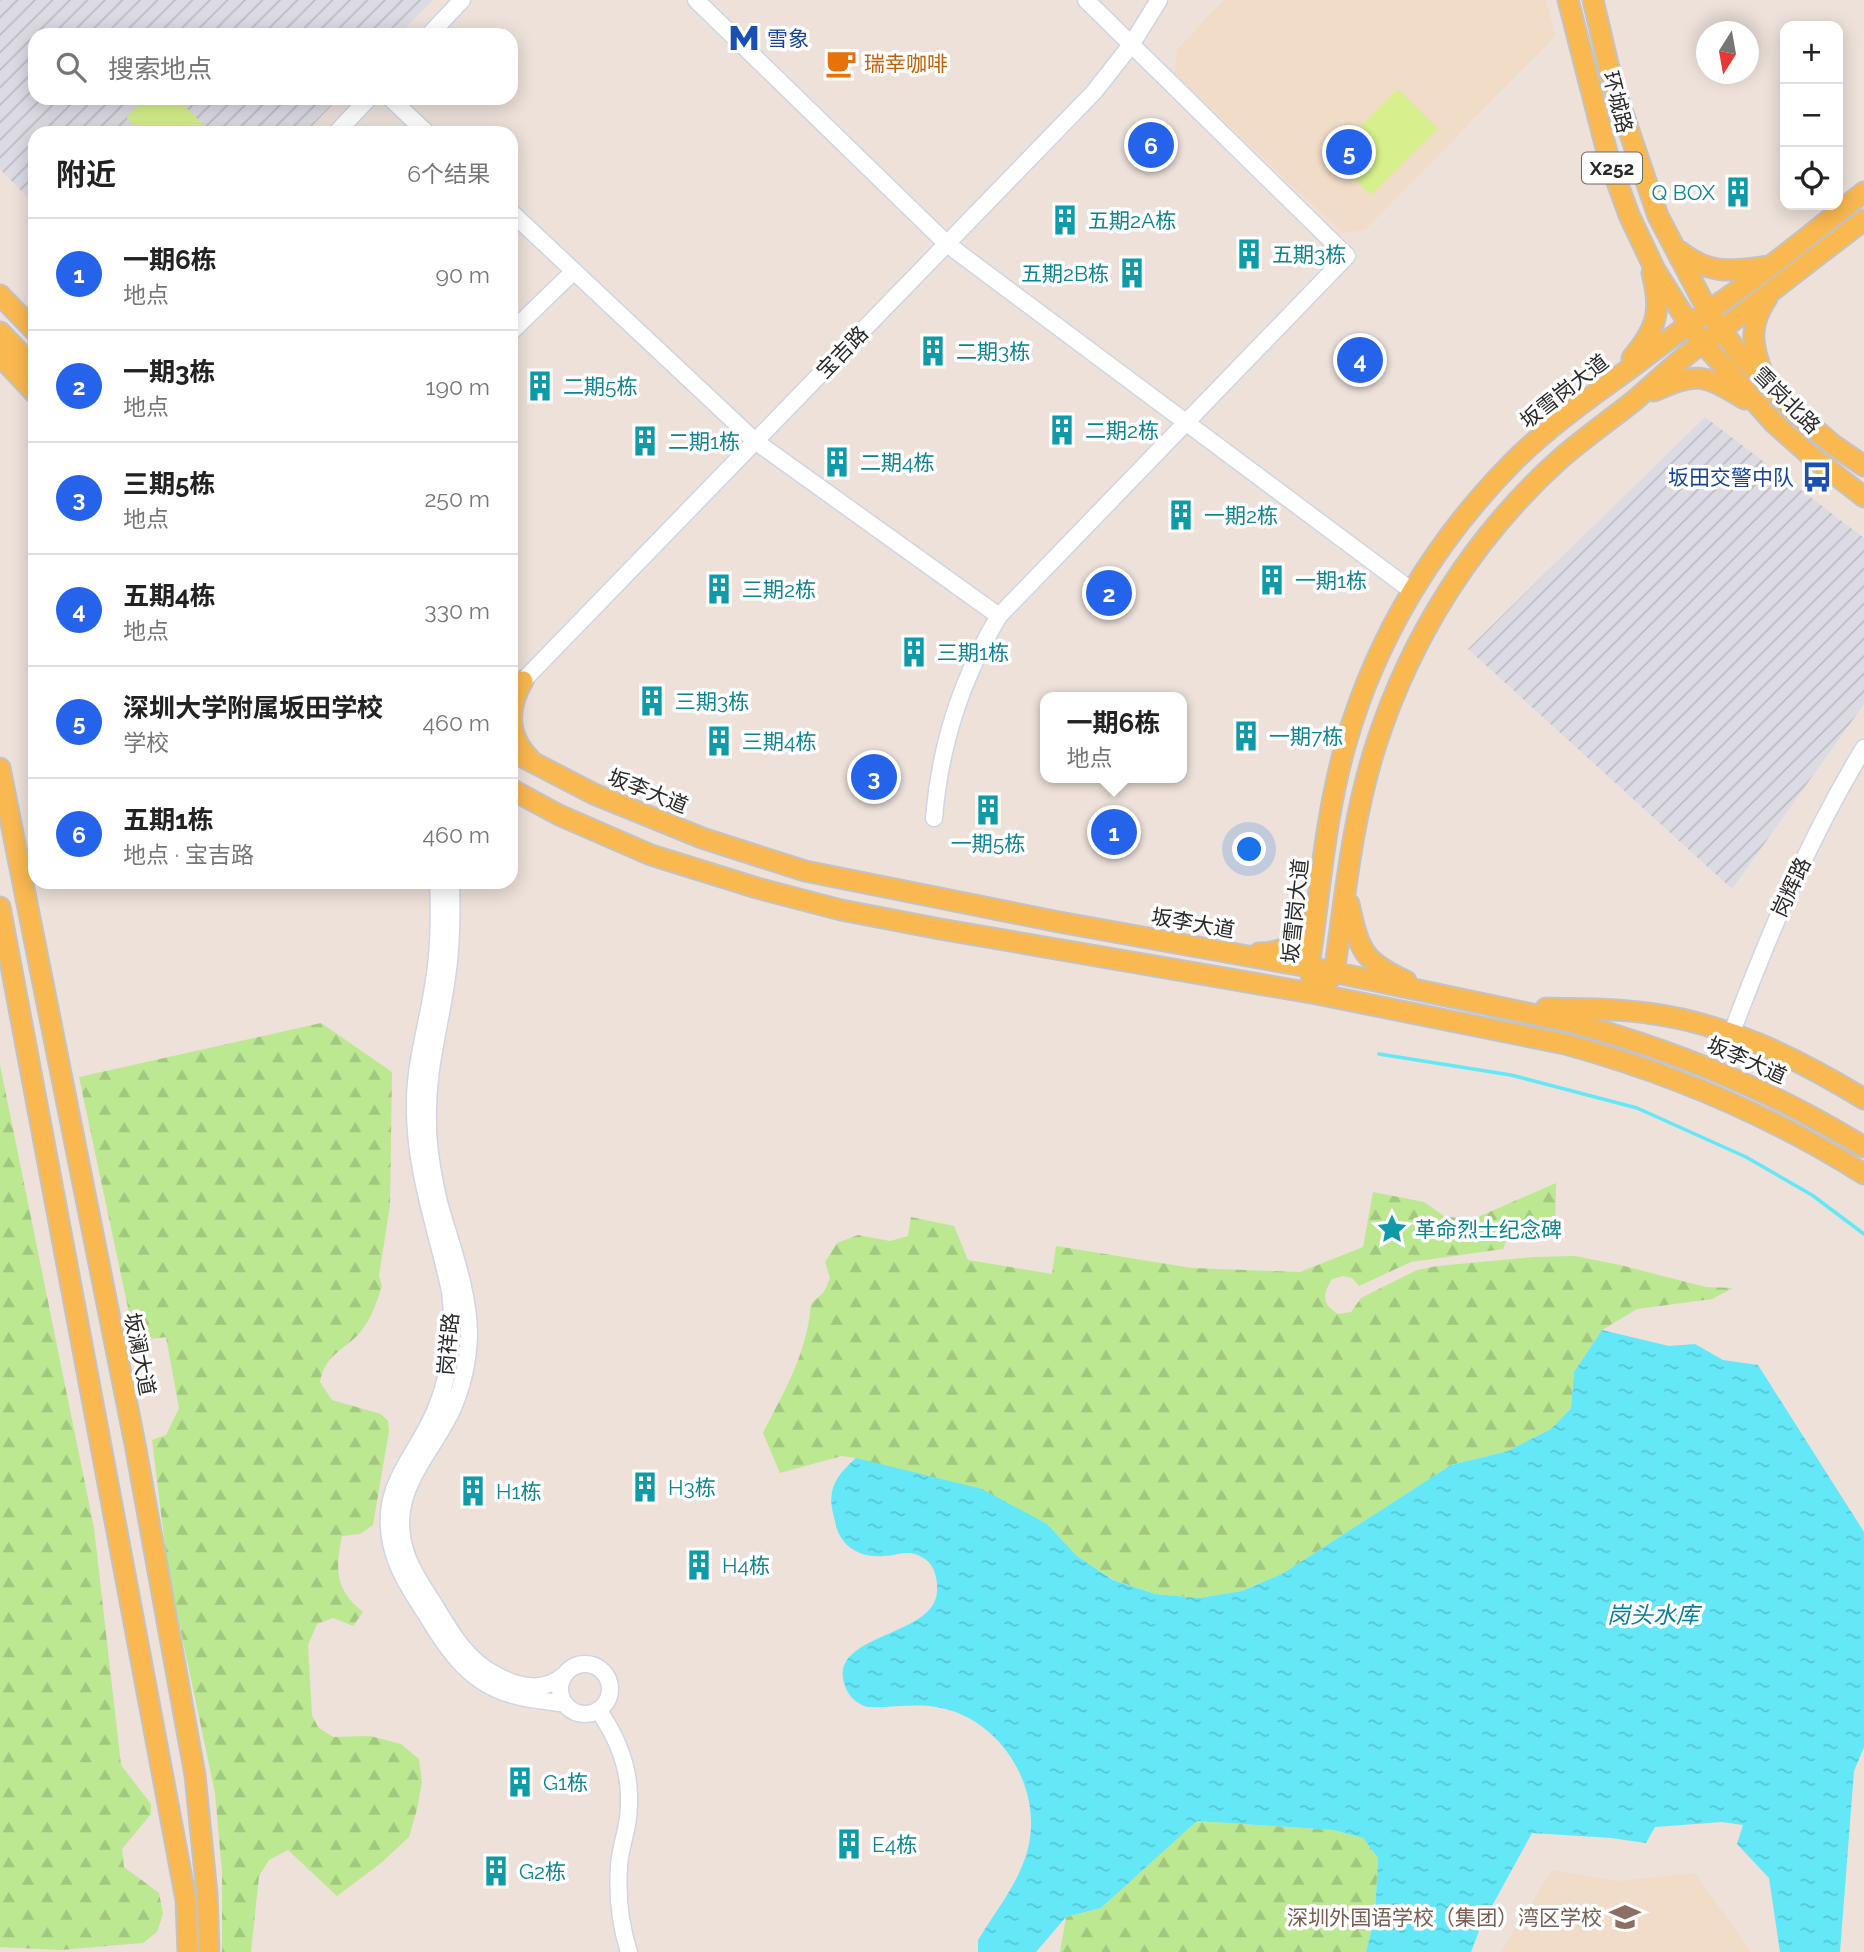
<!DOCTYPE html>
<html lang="zh">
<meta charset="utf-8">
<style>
:root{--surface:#fff;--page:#f2f2f2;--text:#222;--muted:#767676;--line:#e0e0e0;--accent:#2563eb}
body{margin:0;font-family:Raleway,"Noto Sans SC",sans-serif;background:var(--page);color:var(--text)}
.controls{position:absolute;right:21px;top:21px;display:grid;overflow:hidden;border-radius:14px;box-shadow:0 4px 18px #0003}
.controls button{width:63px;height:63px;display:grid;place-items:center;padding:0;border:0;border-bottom:2px solid var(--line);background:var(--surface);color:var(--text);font:35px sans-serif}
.compass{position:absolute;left:1696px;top:21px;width:63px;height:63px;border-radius:50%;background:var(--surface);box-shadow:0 4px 18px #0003;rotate:191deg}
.you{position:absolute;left:1250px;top:850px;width:24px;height:24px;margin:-18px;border:5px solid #fff;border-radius:50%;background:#1a73e8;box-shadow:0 0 0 10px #1a73e833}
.badge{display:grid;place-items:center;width:46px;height:46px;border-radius:50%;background:var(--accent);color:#fff;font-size:23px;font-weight:700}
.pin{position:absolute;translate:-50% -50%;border:4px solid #fff;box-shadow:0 2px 7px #0006}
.popup{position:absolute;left:1040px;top:692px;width:147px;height:91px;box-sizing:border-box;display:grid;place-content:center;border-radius:14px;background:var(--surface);filter:drop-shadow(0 2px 5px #0005);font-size:23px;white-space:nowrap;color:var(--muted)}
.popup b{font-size:26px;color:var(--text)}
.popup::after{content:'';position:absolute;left:50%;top:100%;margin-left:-14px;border:14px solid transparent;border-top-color:var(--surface)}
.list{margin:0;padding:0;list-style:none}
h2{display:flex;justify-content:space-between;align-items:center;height:91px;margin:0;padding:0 28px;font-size:30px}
h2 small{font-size:23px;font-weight:400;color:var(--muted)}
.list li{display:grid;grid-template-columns:46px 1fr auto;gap:21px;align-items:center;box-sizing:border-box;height:112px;padding:0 28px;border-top:2px solid var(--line)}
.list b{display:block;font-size:26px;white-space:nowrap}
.list p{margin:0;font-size:23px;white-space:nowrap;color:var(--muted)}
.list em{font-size:23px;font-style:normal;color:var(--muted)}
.icon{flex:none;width:38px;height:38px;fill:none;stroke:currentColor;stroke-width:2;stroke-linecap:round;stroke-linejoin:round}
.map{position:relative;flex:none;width:1864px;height:1952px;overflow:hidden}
.search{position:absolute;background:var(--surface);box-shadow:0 4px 18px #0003;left:28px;top:28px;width:490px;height:77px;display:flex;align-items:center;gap:18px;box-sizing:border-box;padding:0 24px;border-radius:21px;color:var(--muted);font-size:26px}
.panel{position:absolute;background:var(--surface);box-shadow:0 4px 18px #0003;left:28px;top:126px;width:490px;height:763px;border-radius:21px}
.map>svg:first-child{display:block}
</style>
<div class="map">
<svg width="1864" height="1952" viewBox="0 0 1864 1952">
<defs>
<pattern id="industrial-furrows" width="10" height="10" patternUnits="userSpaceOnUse" patternTransform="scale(1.75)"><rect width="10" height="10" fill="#dcdbe4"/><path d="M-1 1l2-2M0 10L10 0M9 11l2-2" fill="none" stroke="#bdbcc4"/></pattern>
<pattern id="forest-firs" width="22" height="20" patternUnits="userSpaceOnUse" patternTransform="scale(1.75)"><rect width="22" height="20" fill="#bde892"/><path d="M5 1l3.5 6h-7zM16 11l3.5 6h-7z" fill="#a2c77e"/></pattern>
<pattern id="water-ripples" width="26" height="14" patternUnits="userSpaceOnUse" patternTransform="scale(1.75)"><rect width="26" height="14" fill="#64e7f7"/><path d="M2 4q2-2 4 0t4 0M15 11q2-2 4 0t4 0" fill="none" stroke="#57c6d4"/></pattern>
</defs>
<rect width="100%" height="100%" fill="#ede1da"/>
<path fill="url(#industrial-furrows)" d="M0,0H433L399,35H35V98H339L305,133H35V205L0,169Z
M1705,417L1864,538V704L1732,889L1468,649Z"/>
<path fill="#f0dcc7" d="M1224,0H1546L1555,36L1365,230L1342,233L1175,74L1177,49Z
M1552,1870L1619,1881L1695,1873L1751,1952H1501Z"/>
<path fill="url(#forest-firs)" d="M321,1023L392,1072L390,1205L379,1276L382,1286C377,1300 373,1315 364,1327C349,1350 326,1350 320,1382L332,1400L381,1414L388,1421L389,1431L373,1525L360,1534L342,1536C335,1569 335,1590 363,1612L353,1626L333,1618L317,1624L308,1645L312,1715L318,1727L333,1737L370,1736L401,1744L419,1759L422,1782L417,1809L409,1837L381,1863L337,1896L288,1850L269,1860L259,1876L251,1952H222V1872L215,1793L168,1570L152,1440L166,1435L179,1408L166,1337L135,1341L79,1077Z
M0,1065L94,1528L121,1765L151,1804V1814L122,1849L124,1867L159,1893L163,1914L157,1932L143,1943L60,1950L0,1947Z
M1556,1183L1555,1229L1507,1239L1503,1249L1411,1262L1359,1286L1352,1278L1343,1276L1332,1279C1322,1295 1322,1304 1338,1314L1351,1312L1361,1298L1417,1270L1437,1266L1533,1257L1575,1256L1620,1265L1706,1287L1733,1288L1712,1299L1637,1309L1602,1330L1574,1372L1571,1408L1551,1429L1508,1451L1451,1465L1282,1574L1242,1591L1199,1598L1155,1594L1114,1580L1077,1556L1047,1524L861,1459L842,1456L780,1473L763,1433C785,1390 807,1353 811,1304L824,1292L830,1278L825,1262L837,1243L858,1235L890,1241L908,1236L911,1217L954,1226L968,1260L1052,1274L1056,1246L1192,1268L1300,1272L1363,1247L1373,1192L1424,1202L1444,1216L1471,1220Z
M1197,1821L1333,1830L1363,1838L1378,1858L1375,1916L1366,1952H1060L1066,1917L1101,1908Z"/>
<path fill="#d5f08c" d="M1398,89L1438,129L1371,195L1331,156Z
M146,98H177L211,133H142L126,117Z"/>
<path fill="url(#water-ripples)" d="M1602,1330L1669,1346L1695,1344L1723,1360L1758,1365L1864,1532V1747L1854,1771L1840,1952H1780L1769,1878L1737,1844L1743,1825L1722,1822L1655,1827L1646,1843L1611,1838L1532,1833L1481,1926L1471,1952H1366L1375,1916L1378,1858L1363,1838L1333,1830L1197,1821L1101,1908L1066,1917L1036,1952H978V1940C995,1912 1018,1884 1027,1852C1045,1790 1001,1717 936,1707C915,1703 889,1708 867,1707C856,1703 849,1697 845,1686C826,1633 934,1638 937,1592C938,1580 935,1566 925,1559C909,1548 900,1555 884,1556C866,1558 847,1551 839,1534C836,1528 835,1520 833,1513C827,1488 837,1475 856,1458L982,1489L1047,1524L1077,1556L1113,1580L1155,1594L1199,1598L1242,1591L1282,1574L1451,1465L1508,1451L1551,1429L1571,1408L1574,1372Z"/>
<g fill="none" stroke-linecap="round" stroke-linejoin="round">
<path stroke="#64e7f7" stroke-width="3.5" d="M1379,1054L1511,1075L1637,1108L1746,1157L1812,1195L1864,1234"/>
<g stroke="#cfd6e3" stroke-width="19">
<path id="minor" d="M696,0L947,244L1412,591
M429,35L462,0
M390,98L427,133
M336,133L369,98
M511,212L755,441L999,616
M511,332L574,271
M516,688L1094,92L1131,45L1159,0
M934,818C940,744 961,679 999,616L1347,256L1086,0
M438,882C440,919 439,956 432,993C426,1029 416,1062 415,1098C413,1167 436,1226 450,1291C455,1332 451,1373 435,1411C415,1459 379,1485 391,1543C397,1572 414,1595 429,1619C450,1654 472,1684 513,1695C530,1700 548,1701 565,1704
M451,882C452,914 452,945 447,977C440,1028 426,1071 428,1124C428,1150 433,1176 439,1202C451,1246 469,1290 469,1336C468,1361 463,1385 453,1408C430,1458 386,1493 406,1553C412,1572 424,1588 434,1604C451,1632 466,1660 496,1675C518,1687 544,1693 564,1675
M1732,1032C1769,934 1809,838 1864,748
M560 1689a25 25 0 1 1 50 0a25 25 0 1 1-50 0Z
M598,1710C621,1742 633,1779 628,1818C626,1834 620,1850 619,1866C617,1895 620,1924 629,1952"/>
</g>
<g stroke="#c3c3c3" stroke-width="23">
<path id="major" d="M1568,0L1609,160L1629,215L1655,270L1689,324L1703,343L1774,423L1811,456L1864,497
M1593,0L1612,81L1658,216L1708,311L1739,354L1788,406L1832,444L1864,466
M1678,250C1711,276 1730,271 1769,266
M0,295L35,331
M0,332L35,369
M0,356L35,393
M1632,358C1657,328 1662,311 1652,273
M1763,375C1752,345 1748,326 1767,298
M1654,391C1700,371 1703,375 1745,399
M523,681C507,708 506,735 530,759
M511,751L594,794L702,838L805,871L1059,922L1309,967L1570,1022C1674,1050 1772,1090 1864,1147
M0,768L135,1444L195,1775L207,1894L209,1952
M511,789L559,815L651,855L757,888L841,910L940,929L1317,994L1565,1044C1671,1073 1770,1115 1864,1174
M1349,904C1359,949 1362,961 1406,981
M0,907L186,1900L188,1952
M1259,953C1283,953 1303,942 1312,919
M1312,979L1309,967C1320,892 1325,816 1346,743C1376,638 1435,541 1512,463C1543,432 1578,406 1614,380C1646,357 1676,333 1708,311C1762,275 1813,232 1864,192
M1326,982L1334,974C1345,897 1352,819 1376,745C1411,636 1475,535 1560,459C1584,438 1610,420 1635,400C1651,386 1667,371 1683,358C1698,345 1715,335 1730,323C1775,289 1819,254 1864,220
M1546,1008C1579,1009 1614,1008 1647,1013C1726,1023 1797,1058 1864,1099"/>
</g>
<use href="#minor" stroke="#fff" stroke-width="16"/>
<use href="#major" stroke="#fab851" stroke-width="19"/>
</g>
<defs>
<g id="metro-bare" transform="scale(2.415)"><path d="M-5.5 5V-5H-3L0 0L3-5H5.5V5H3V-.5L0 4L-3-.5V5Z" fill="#1a4fb4" stroke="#fff" stroke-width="2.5" paint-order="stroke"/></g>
<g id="cafe-bare" transform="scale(2.415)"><path d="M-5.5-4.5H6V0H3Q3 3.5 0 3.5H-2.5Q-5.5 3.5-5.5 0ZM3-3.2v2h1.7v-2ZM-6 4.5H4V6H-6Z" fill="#e8710a" stroke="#fff" stroke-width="2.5" paint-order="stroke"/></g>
<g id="building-bare" transform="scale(2.415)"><path d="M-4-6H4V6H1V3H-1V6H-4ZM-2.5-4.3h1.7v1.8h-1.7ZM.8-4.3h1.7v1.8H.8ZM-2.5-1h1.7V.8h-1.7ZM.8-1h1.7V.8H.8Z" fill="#0f9aa8" stroke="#fff" stroke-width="2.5" paint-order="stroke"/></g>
<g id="bus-bare" transform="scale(2.415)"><path d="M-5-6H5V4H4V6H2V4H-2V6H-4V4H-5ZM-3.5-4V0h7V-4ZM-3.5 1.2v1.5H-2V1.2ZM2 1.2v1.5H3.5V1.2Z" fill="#1a4fb4" stroke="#fff" stroke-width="2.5" paint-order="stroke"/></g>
<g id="sight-bare" transform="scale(2.415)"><path d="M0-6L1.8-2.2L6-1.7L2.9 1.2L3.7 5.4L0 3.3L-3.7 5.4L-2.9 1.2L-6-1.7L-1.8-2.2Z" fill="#0f9aa8" stroke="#fff" stroke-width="2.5" paint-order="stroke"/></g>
<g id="school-bare" transform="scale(2.415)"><path d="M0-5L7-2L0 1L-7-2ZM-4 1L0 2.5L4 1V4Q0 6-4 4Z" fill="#8d6e63" stroke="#fff" stroke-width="2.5" paint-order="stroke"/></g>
</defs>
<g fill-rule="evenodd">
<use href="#metro-bare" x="744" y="38"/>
<use href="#cafe-bare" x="841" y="63"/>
<use href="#building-bare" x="1738" y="192"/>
<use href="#building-bare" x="1065" y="220"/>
<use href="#building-bare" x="1249" y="254"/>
<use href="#building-bare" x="1132" y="273"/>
<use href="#building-bare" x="933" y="351"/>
<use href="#building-bare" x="540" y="386"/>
<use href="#building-bare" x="1062" y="430"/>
<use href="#building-bare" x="645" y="441"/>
<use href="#building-bare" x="837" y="462"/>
<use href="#bus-bare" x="1817" y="477"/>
<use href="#building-bare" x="1181" y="515"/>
<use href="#building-bare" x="1272" y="580"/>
<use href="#building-bare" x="719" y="589"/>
<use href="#building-bare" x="914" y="652"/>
<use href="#building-bare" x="652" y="701"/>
<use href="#building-bare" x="1246" y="736"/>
<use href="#building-bare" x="719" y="741"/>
<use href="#building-bare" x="988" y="810"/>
<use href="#sight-bare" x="1392" y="1229"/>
<use href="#building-bare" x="645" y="1487"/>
<use href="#building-bare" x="473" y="1491"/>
<use href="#building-bare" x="699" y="1565"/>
<use href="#building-bare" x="520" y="1782"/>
<use href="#building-bare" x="849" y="1844"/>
<use href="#building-bare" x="496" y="1871"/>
<use href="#school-bare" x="1625" y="1917"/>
</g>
<g text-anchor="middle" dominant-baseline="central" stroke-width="7" stroke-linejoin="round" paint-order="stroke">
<rect fill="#fff" stroke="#696969" stroke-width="2" x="1582" y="152.5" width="60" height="31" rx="5"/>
<g font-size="19" font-weight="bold" fill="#292929">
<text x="1612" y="168">X252</text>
</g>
<g font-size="21" fill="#164399" stroke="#fff" text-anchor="start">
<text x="767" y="38">雪象</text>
<text x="1794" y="477" text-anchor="end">坂田交警中队</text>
</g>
<g font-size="21" fill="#c56008" stroke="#fff" text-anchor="start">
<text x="864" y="63">瑞幸咖啡</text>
</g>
<g font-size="21" fill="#292929" stroke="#fff">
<text transform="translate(1618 102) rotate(76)">环城路</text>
<text transform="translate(842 352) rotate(-46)">宝吉路</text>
<text transform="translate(1564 391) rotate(-38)">坂雪岗大道</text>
<text transform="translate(1787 400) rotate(45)">雪岗北路</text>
<text transform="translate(648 791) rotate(22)">坂李大道</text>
<text transform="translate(1791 887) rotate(-65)">岗辉路</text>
<text transform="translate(1295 911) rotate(-84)">坂雪岗大道</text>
<text transform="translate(1193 923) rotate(10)">坂李大道</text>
<text transform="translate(1747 1060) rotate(24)">坂李大道</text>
<text transform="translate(448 1344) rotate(-85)">岗祥路</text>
<text transform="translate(140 1354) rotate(79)">坂澜大道</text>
</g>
<g font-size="21" fill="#0d838f" stroke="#fff" text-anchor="start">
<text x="1715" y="192" text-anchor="end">Q BOX</text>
<text x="1088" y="220">五期2A栋</text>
<text x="1272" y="254">五期3栋</text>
<text x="1109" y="273" text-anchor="end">五期2B栋</text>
<text x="956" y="351">二期3栋</text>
<text x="563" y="386">二期5栋</text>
<text x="1085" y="430">二期2栋</text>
<text x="668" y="441">二期1栋</text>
<text x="860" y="462">二期4栋</text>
<text x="1204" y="515">一期2栋</text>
<text x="1295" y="580">一期1栋</text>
<text x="742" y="589">三期2栋</text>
<text x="937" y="652">三期1栋</text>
<text x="675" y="701">三期3栋</text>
<text x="1269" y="736">一期7栋</text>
<text x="742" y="741">三期4栋</text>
<text x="988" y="843" text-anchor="middle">一期5栋</text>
<text x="1415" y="1229">革命烈士纪念碑</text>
<text x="668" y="1487">H3栋</text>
<text x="496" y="1491">H1栋</text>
<text x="722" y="1565">H4栋</text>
<text x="543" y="1782">G1栋</text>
<text x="872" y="1844">E4栋</text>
<text x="519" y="1871">G2栋</text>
</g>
<g font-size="21" fill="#785e54" stroke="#fff" text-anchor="end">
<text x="1602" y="1917">深圳外国语学校（集团）湾区学校</text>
</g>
<g font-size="23" font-style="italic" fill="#057f9c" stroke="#fff">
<text x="1653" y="1614">岗头水库</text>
</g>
</g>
</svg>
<div class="controls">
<button>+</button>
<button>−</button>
<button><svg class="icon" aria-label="locate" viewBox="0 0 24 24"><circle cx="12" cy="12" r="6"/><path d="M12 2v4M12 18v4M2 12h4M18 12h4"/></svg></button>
</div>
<svg class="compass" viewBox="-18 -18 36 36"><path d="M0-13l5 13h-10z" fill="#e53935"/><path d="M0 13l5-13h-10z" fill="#767676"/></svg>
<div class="you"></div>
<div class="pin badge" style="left:1114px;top:832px">1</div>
<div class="popup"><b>一期6栋</b>地点</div>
<div class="pin badge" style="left:1109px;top:593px">2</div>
<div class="pin badge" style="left:874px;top:777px">3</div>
<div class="pin badge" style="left:1360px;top:360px">4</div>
<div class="pin badge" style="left:1349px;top:152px">5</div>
<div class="pin badge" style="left:1151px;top:145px">6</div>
<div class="search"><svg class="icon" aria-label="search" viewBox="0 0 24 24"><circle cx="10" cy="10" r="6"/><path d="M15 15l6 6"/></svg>搜索地点</div>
<section class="panel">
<h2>附近<small>6个结果</small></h2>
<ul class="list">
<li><span class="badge">1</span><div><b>一期6栋</b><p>地点</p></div><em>90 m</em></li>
<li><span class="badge">2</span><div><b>一期3栋</b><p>地点</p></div><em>190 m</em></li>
<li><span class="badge">3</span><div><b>三期5栋</b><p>地点</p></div><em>250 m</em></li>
<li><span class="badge">4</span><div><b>五期4栋</b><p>地点</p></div><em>330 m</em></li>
<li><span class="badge">5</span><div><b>深圳大学附属坂田学校</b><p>学校</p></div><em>460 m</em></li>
<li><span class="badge">6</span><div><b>五期1栋</b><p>地点 · 宝吉路</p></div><em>460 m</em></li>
</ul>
</section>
</div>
